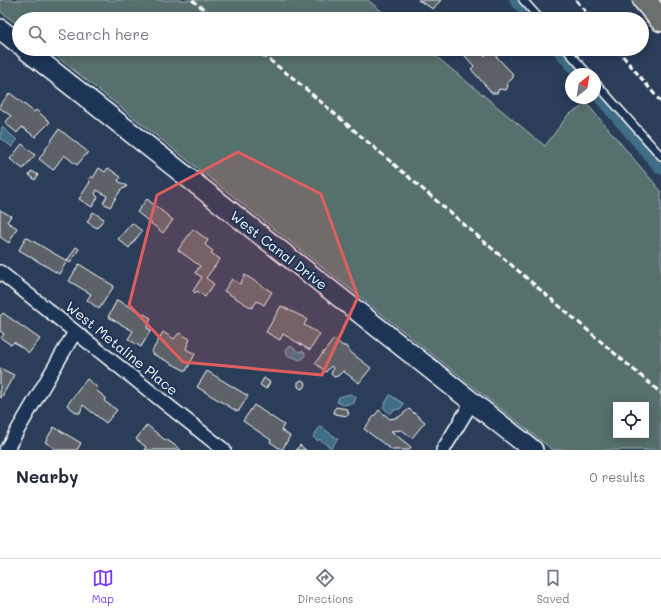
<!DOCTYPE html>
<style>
:root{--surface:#fff;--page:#f2f2f3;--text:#1f2937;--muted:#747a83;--line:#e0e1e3;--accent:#7c3aed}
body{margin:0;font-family:Mali,sans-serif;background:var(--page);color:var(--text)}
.controls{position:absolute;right:12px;bottom:12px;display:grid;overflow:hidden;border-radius:0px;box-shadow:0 2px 10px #0003}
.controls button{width:36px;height:36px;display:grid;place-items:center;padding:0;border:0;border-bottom:1px solid var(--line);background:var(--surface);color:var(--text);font:20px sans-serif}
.compass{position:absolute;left:565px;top:68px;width:36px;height:36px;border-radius:50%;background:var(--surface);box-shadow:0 2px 10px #0003;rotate:30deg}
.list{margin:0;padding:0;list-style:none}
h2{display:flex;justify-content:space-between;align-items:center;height:52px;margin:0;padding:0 16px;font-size:17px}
h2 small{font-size:13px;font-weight:400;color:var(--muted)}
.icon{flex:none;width:22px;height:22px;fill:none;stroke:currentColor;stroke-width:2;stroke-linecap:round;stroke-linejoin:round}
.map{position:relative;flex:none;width:661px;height:450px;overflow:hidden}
.search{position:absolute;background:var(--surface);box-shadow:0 2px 10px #0003;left:12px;right:12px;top:12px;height:44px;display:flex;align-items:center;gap:10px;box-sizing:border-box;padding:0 14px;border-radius:22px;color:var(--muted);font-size:15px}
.sheet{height:108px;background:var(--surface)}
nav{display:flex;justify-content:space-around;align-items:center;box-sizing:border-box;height:56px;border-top:1px solid var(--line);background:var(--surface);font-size:11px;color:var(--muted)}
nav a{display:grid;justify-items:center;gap:2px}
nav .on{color:var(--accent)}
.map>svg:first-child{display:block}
</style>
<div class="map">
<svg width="661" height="450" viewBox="0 0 661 450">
<rect width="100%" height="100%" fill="#2a3e5a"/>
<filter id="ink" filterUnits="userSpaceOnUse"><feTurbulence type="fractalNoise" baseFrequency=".025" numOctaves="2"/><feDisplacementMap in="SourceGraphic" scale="8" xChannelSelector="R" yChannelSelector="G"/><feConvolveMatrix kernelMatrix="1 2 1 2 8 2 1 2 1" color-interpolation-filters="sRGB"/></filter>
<g filter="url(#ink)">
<path fill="#56706d" stroke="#aab8b6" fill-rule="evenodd" d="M0,0H368L391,19H19V26L0,11Z
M47,49H427L545,146L568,115L587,104L661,191V450H553ZM616,405H646V435H616Z"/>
<path fill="#416d87" stroke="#8da7b7" d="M2,127L17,140L12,147L0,138Z
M291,346L297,351L304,352L305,354L304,358L300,360L287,355L286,349Z
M350,394L356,397L354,403L343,405L337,402L339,397Z
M390,395L404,404L400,409L394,410L390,414L383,407Z
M320,426L338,439L331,448L319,439L318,441L313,437Z"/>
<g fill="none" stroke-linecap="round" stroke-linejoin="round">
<path stroke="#416d87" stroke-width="13" d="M516,0L532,19
M558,49L580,74
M595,91L661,168"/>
</g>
<path fill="#5c6267" stroke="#fff" d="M418,0H441L433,9Z
M472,49H478L485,56L487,53L492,52L512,73L513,78L507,83L508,86L506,90L499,89L497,93H492L471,69L474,66L465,56Z
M10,93L34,112L36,110L50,122L35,137L22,127L17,133L5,123L11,116L0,108V105Z
M59,129L88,152L77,165L64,155L53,170L39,159Z
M22,144L35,155L23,169L10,159Z
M99,168L105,172L108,168L121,177L118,181L127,186L124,189L122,188L110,207L103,203L107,196L97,190L95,194L98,197L92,207L79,199L90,182L88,180L91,176L93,178Z
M32,171L38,175L35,180L29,175Z
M147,199L173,220L163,233L137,212Z
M0,210L11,216L7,222L17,228L9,243L0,237Z
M93,212L104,219L97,228L87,222Z
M132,223L142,231L129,248L118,239Z
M193,229L208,240L205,245L213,251L211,253L220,259L206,278L214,284L205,297L197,291L195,293L193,291L202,277L195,273L200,266L178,250Z
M26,237L67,261L59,274L19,250Z
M76,247L79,249L70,263L67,261Z
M79,264L114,286L99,309L87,300L91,294L69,281Z
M245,275L272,292L264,305L257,301L252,308L224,291L232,279L240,284Z
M117,300L151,318L147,328L151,330L141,347L128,339L133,331L108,317Z
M281,306L307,319L304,325L320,334L310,350L283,334L280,340L266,332Z
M3,313L40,339L29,353L14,342L11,345L1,338L4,334L0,331V316Z
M163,332L174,339L179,333L190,339L186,349L195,354L186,371L151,353Z
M334,339L343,346H346L349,351L371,368L359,383L343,371L338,376L334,377L331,374L333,368L331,366L326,372L315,363Z
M0,368L14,375L1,398L0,397Z
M207,371L248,396L238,412L197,387Z
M264,378L270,382L266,389L260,385Z
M87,379L98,388L96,390L106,398L104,401L117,410L106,423L83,405L80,413H77L67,405Z
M302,380L306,383L305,387L302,389L298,387V382Z
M254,405L284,425L281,430L290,436L282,450L270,442L271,440L243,421Z
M336,407L347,409L349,414L347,416L335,414L333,411Z
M409,409L425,422L412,438L402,430L391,431L411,447L409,450H392L364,429L379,410L390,419L399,417Z
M147,425L165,440L166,439L181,450H144L146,447L136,439Z
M54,427L81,443L77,450H57L45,442Z
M300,445L306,450H296Z"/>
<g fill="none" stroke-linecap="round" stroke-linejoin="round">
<g stroke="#fff" stroke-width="10">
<path id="lane" d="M523,0L540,19
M566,49L588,74
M595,82L661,156"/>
</g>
<g stroke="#fff" stroke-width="16">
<path id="street" d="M0,272L224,450
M6,450L75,332
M443,450L472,402"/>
</g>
<g stroke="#fff" stroke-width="22">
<path id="secondary" d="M0,29L19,44
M25,49L533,450"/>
</g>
<g stroke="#fff" stroke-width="25">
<path id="highway" d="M644,0L661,20"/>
</g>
<use href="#lane" stroke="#1d3557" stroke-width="7"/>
<use href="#street" stroke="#1d3557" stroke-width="13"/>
<use href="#secondary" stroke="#1d3557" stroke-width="19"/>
<use href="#highway" stroke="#6b706d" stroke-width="22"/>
<path stroke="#fff" stroke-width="3" stroke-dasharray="6 3" stroke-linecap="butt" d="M192,0L217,19
M576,0L592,19
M255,49L293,78L661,393
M617,49L661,102"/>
</g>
</g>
<path fill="#e05e5e" fill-opacity="0.2" stroke="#e05e5e" stroke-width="3" stroke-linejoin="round" d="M238,152L321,194L358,297L322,375L183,362L129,305L157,195Z"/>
<g text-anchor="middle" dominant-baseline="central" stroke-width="4" stroke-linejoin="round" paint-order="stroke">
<g font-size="14" fill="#fff" stroke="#1d3557">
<text transform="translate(279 250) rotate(38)">West Canal Drive</text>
<text transform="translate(122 348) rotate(39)">West Metaline Place</text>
</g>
</g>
</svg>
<div class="controls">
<button><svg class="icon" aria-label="locate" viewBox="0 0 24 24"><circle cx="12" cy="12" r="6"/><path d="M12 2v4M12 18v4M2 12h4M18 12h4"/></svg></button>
</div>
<svg class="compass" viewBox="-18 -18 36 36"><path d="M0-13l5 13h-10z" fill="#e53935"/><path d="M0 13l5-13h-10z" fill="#747a83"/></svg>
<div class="search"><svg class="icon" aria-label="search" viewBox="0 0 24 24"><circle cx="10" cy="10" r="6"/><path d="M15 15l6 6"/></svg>Search here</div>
</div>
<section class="sheet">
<h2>Nearby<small>0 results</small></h2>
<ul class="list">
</ul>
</section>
<nav>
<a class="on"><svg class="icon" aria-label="map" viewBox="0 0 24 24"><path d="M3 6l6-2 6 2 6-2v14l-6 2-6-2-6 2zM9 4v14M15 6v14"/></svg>Map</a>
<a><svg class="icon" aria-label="directions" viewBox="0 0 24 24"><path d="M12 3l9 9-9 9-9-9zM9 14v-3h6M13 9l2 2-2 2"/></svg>Directions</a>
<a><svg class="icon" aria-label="saved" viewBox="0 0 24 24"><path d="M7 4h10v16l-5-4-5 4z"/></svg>Saved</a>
</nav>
